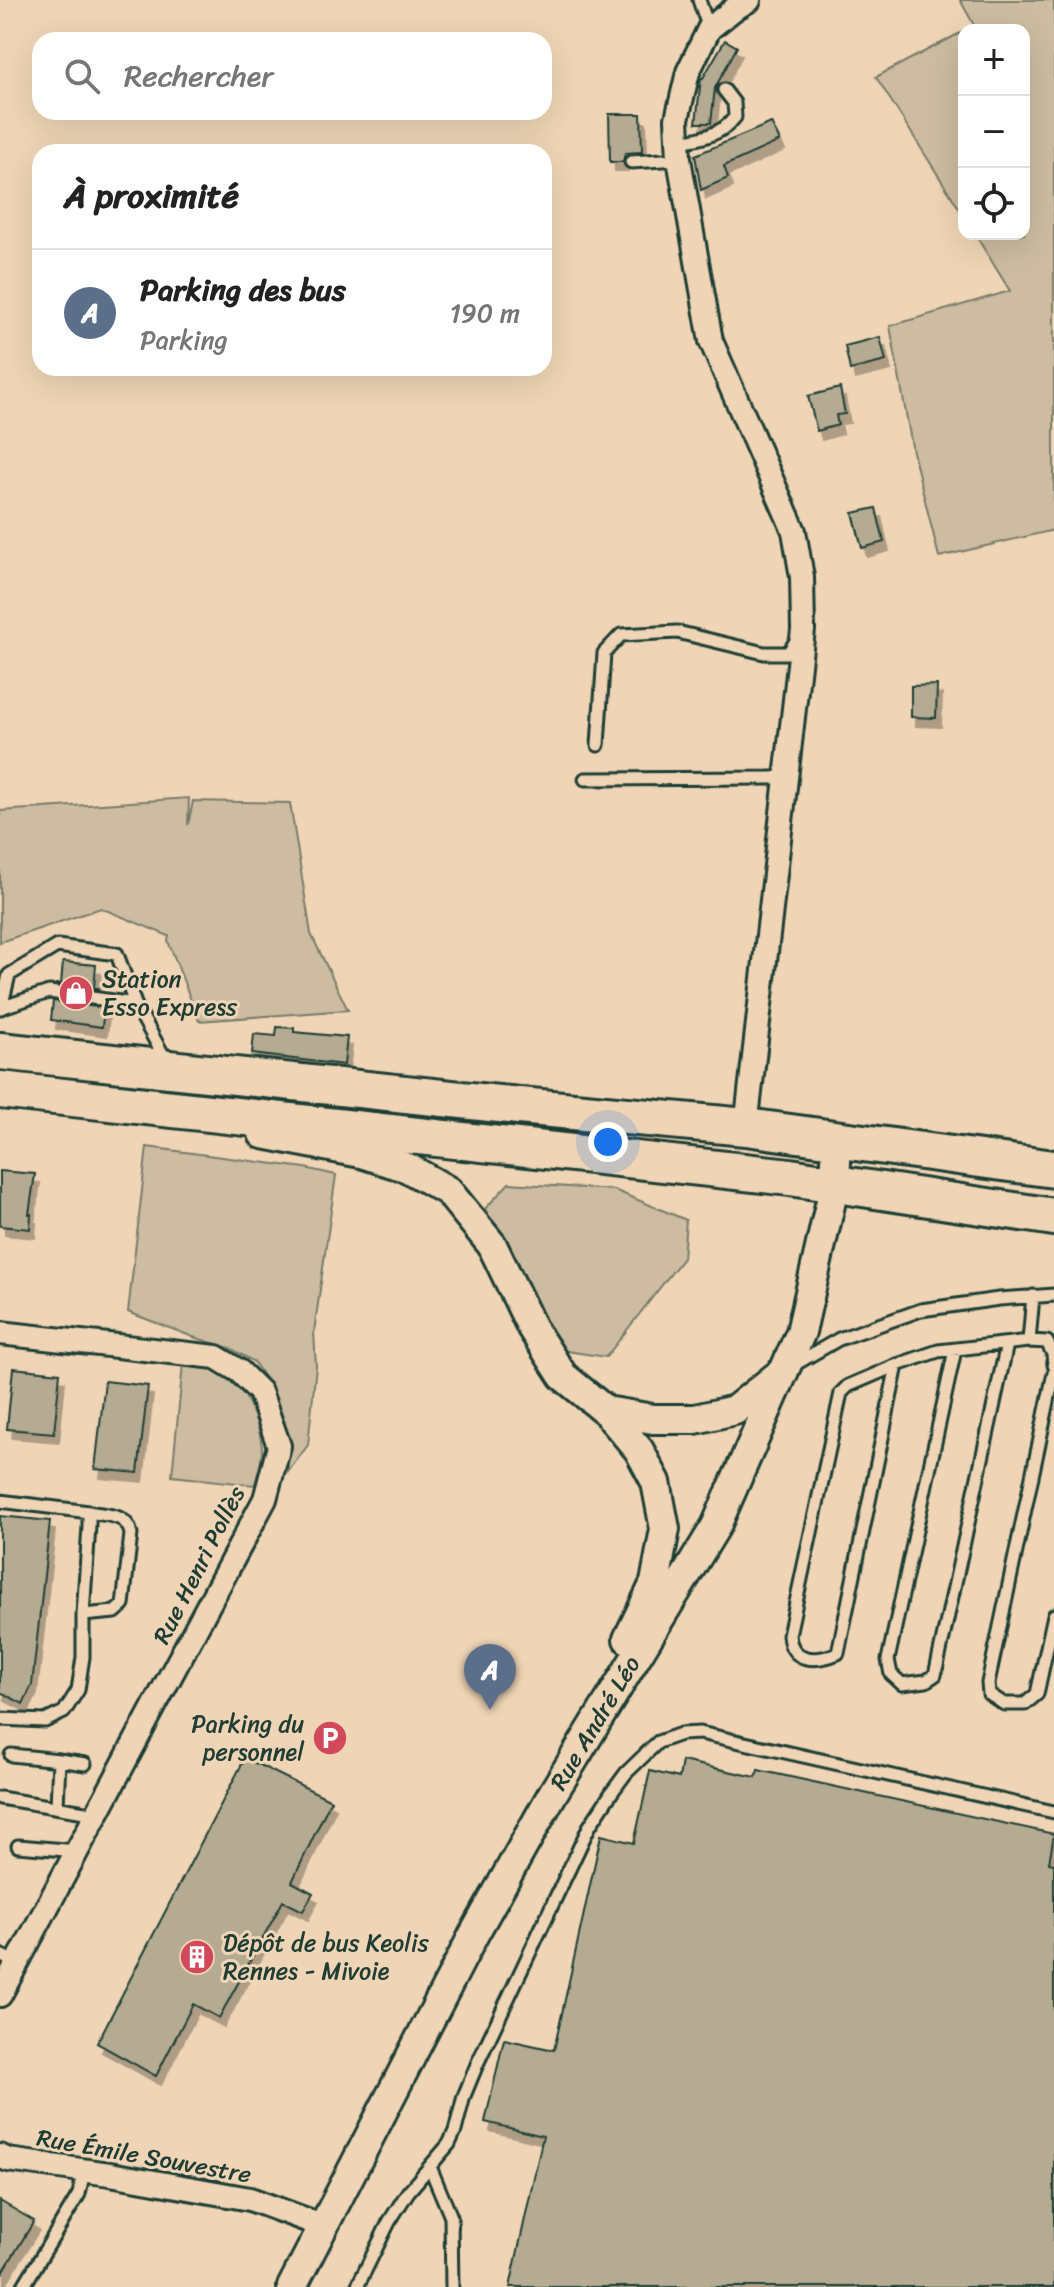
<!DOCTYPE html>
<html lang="fr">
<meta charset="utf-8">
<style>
:root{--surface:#fff;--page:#f2f2f2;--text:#222;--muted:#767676;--line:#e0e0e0;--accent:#d1495b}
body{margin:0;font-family:Sriracha,sans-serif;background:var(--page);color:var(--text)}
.controls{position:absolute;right:24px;top:24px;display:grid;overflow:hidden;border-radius:16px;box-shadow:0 8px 32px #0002}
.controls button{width:72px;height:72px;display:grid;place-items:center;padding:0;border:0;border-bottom:2px solid var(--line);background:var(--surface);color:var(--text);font:40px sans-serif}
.you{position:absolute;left:608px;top:1142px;width:28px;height:28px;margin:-20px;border:6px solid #fff;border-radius:50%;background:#1a73e8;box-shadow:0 0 0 12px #1a73e833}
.badge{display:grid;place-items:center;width:52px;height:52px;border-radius:50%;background:var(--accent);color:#fff;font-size:26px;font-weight:700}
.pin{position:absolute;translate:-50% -66px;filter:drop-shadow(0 2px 4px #0008)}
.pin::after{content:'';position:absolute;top:42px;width:28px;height:24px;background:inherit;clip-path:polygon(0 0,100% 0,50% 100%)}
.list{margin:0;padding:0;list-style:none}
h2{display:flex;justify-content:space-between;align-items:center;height:104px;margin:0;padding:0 32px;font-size:34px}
h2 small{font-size:26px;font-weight:400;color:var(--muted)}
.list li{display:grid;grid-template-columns:52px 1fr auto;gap:24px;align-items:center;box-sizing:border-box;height:128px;padding:0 32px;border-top:2px solid var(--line)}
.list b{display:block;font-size:30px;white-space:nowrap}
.list p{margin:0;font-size:26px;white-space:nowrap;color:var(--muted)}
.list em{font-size:26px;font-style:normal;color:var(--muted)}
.icon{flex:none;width:44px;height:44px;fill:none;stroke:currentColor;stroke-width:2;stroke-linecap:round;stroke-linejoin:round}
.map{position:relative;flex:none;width:1054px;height:2287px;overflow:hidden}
.search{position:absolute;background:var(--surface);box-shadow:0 8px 32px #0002;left:32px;top:32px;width:520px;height:88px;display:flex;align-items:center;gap:20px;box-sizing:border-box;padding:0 28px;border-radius:24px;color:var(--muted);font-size:30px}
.panel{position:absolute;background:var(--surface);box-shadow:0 8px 32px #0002;left:32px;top:144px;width:520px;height:232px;border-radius:24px}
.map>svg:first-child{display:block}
</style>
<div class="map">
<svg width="1054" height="2287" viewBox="0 0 1054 2287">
<defs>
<filter id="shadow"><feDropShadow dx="5" dy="9" stdDeviation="0" flood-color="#0004"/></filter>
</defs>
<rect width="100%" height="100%" fill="#efd5b6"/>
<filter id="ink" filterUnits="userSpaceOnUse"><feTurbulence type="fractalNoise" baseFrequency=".0125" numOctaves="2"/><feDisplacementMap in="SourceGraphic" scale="16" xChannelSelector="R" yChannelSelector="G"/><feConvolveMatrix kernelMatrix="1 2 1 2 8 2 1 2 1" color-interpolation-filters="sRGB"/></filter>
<g filter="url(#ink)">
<path fill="#cdbca1" stroke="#767c6a" stroke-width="2" d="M960,0H1054V530L939,557L913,452L890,326L1010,291L975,234H1024V30H965L974,25Z
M964,31V216L876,77Z
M189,798L188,825L193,801L290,803L311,934L348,1010L199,1021L168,941L169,936L101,908L0,942V811Z
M147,1147L305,1168L336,1175L314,1332L316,1366L308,1445L288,1472L285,1423L273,1391L254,1362L230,1348L193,1337L128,1312Z
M509,1183L614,1190L686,1220L683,1258L606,1357L560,1350L485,1209Z
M183,1364C194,1365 206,1365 215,1368C242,1375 263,1428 262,1454C261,1464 257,1475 255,1485L172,1476Z"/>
<path fill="#b4ab92" stroke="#1f3d34" stroke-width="2" filter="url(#shadow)" d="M725,40L737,47L715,88L711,123H696L701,78H703Z
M609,114H641L642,152L625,153L623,162H610Z
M771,123L780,141L724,166L728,178L701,190L695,155Z
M880,337L886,361L850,370L845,346Z
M840,388L845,414L836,415L838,425L817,431L808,396Z
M876,508L884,542L862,548L853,513Z
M937,685L936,718L911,717V686Z
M63,962L96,965L94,988H98V990L55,984H61Z
M53,1001L104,1008L102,1027L51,1020Z
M277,1027L294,1028V1032L347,1037L344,1065L252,1054L254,1034L276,1036Z
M0,1171L35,1174L29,1214H31L30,1229L0,1226Z
M13,1368L60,1373L54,1433L7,1429Z
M105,1381L148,1386L138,1473L95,1469Z
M0,1516L50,1521L32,1685L23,1704L0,1692Z
M245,1758L331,1800L292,1882L313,1893L303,1911L283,1901L219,2018L193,2004L156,2076L97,2043Z
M682,1761L756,1777L758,1770L1054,1834L1049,1863L1054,1864V2287H510L543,2136L485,2122L504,2039L554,2050L601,1835L634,1843L650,1771L679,1778Z
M0,2201L34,2221L0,2277Z"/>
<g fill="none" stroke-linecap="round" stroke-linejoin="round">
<g stroke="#1f3d34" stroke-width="17">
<path id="service" d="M699,0L709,29
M678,142C700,139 722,135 735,117L734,103L724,90
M631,162L679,159
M598,745L604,653L621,635L677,632L764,653H788L796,641
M585,779L775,778L786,774
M0,1008L49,992L135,1004L167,1062
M1,1008L9,975L57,946L117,954L135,1004
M1029,1341L1047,1342L1053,1354L1054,1365
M955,1350L888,1660L891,1674L902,1684L926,1681L935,1675L1007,1344
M897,1365L838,1653C817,1662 791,1663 789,1635L841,1393L848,1386L897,1365L938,1351L1029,1341L1033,1296
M792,1366L839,1339L921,1310L999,1299L1054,1295
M1054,1373L988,1683L989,1694L1004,1704H1025L1037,1694L1054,1615
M0,1501L89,1512V1526L83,1615V1657L78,1690L64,1712L45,1721L0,1719
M83,1615L115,1612L123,1605L131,1534C127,1513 107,1516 89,1512
M11,1755L59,1760L57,1807
M59,1760L85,1764
M0,1798L97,1814
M18,1846L77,1851
M0,1955L17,1963
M430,2167L451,2217L452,2287
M23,2287L79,2194L84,2171
M357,2287L389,2222L408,2192L449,2144L455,2131L464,2096L478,2062L589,1827L612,1792L626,1773L658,1742L681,1734L700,1733L1054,1812"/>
</g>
<g stroke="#1f3d34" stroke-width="28">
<path id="minor" d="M746,1127L803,630L802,577L794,531L711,341L679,159L677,119L688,72L709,29L734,9L749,0
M0,1333L216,1357L239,1371L260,1392L279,1446L265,1499L0,1995
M0,2156L8,2160L110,2174L250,2199L323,2226"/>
</g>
<g stroke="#1f3d34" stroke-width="34">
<path id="tertiary" d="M263,1134L361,1153L408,1168L448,1191L492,1245L532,1328L563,1376L606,1411L639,1450L656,1482L665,1529L655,1583L628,1639
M606,1411L653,1419H695L735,1410L781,1373
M292,2287L474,1934L553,1793L716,1526L801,1332L835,1183L837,1139"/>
</g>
<g stroke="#1f3d34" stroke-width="42">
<path id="primary" d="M0,1051L519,1106L746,1127L1054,1169
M0,1090L790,1177L1054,1217"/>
</g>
<use href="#service" stroke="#efd5b6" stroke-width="11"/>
<use href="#minor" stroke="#efd5b6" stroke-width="22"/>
<use href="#tertiary" stroke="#efd5b6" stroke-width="28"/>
<use href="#primary" stroke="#efd5b6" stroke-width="36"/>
</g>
</g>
<defs>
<g id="shop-disc" transform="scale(1.8)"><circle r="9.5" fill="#d1495b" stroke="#efd5b6"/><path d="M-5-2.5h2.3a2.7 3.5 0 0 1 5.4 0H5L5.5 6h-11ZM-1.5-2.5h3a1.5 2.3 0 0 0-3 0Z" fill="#fff"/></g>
<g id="parking-disc" transform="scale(1.8)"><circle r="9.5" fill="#d1495b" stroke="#efd5b6"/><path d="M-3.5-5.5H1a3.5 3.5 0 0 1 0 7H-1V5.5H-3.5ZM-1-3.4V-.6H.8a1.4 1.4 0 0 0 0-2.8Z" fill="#fff"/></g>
<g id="building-disc" transform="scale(1.8)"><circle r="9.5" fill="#d1495b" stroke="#efd5b6"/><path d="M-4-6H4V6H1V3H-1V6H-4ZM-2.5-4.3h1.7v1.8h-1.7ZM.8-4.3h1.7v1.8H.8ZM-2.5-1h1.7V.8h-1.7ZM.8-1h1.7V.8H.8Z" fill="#fff"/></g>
</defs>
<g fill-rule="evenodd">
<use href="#shop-disc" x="76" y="993"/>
<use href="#parking-disc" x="330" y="1738"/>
<use href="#building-disc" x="197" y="1957"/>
</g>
<g text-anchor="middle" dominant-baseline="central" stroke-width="6" stroke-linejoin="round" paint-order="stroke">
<g font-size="24" fill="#1f3d34" stroke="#efd5b6" text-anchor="start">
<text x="102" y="979">Station<tspan x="102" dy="28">Esso Express</tspan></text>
<text x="304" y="1724" text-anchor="end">Parking du<tspan x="304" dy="28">personnel</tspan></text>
<text x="223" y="1943">Dépôt de bus Keolis<tspan x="223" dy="28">Rennes - Mivoie</tspan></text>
</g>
<g font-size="24" fill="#1f3d34" stroke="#efd5b6">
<text transform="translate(199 1565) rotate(-63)">Rue Henri Pollès</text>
<text transform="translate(595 1723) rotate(-59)">Rue André Léo</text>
<text transform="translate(144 2156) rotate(10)">Rue Émile Souvestre</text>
</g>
</g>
</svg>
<div class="controls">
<button>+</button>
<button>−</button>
<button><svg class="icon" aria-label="locate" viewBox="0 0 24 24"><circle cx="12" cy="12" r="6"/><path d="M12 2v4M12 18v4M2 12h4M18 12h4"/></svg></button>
</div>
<div class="you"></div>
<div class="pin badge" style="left:490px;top:1710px;background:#5c6f8a">A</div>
<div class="search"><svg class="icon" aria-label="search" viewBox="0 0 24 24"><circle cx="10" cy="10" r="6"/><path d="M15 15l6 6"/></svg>Rechercher</div>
<section class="panel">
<h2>À proximité<small></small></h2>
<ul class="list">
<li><span class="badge" style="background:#5c6f8a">A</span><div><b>Parking des bus</b><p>Parking</p></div><em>190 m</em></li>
</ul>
</section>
</div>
